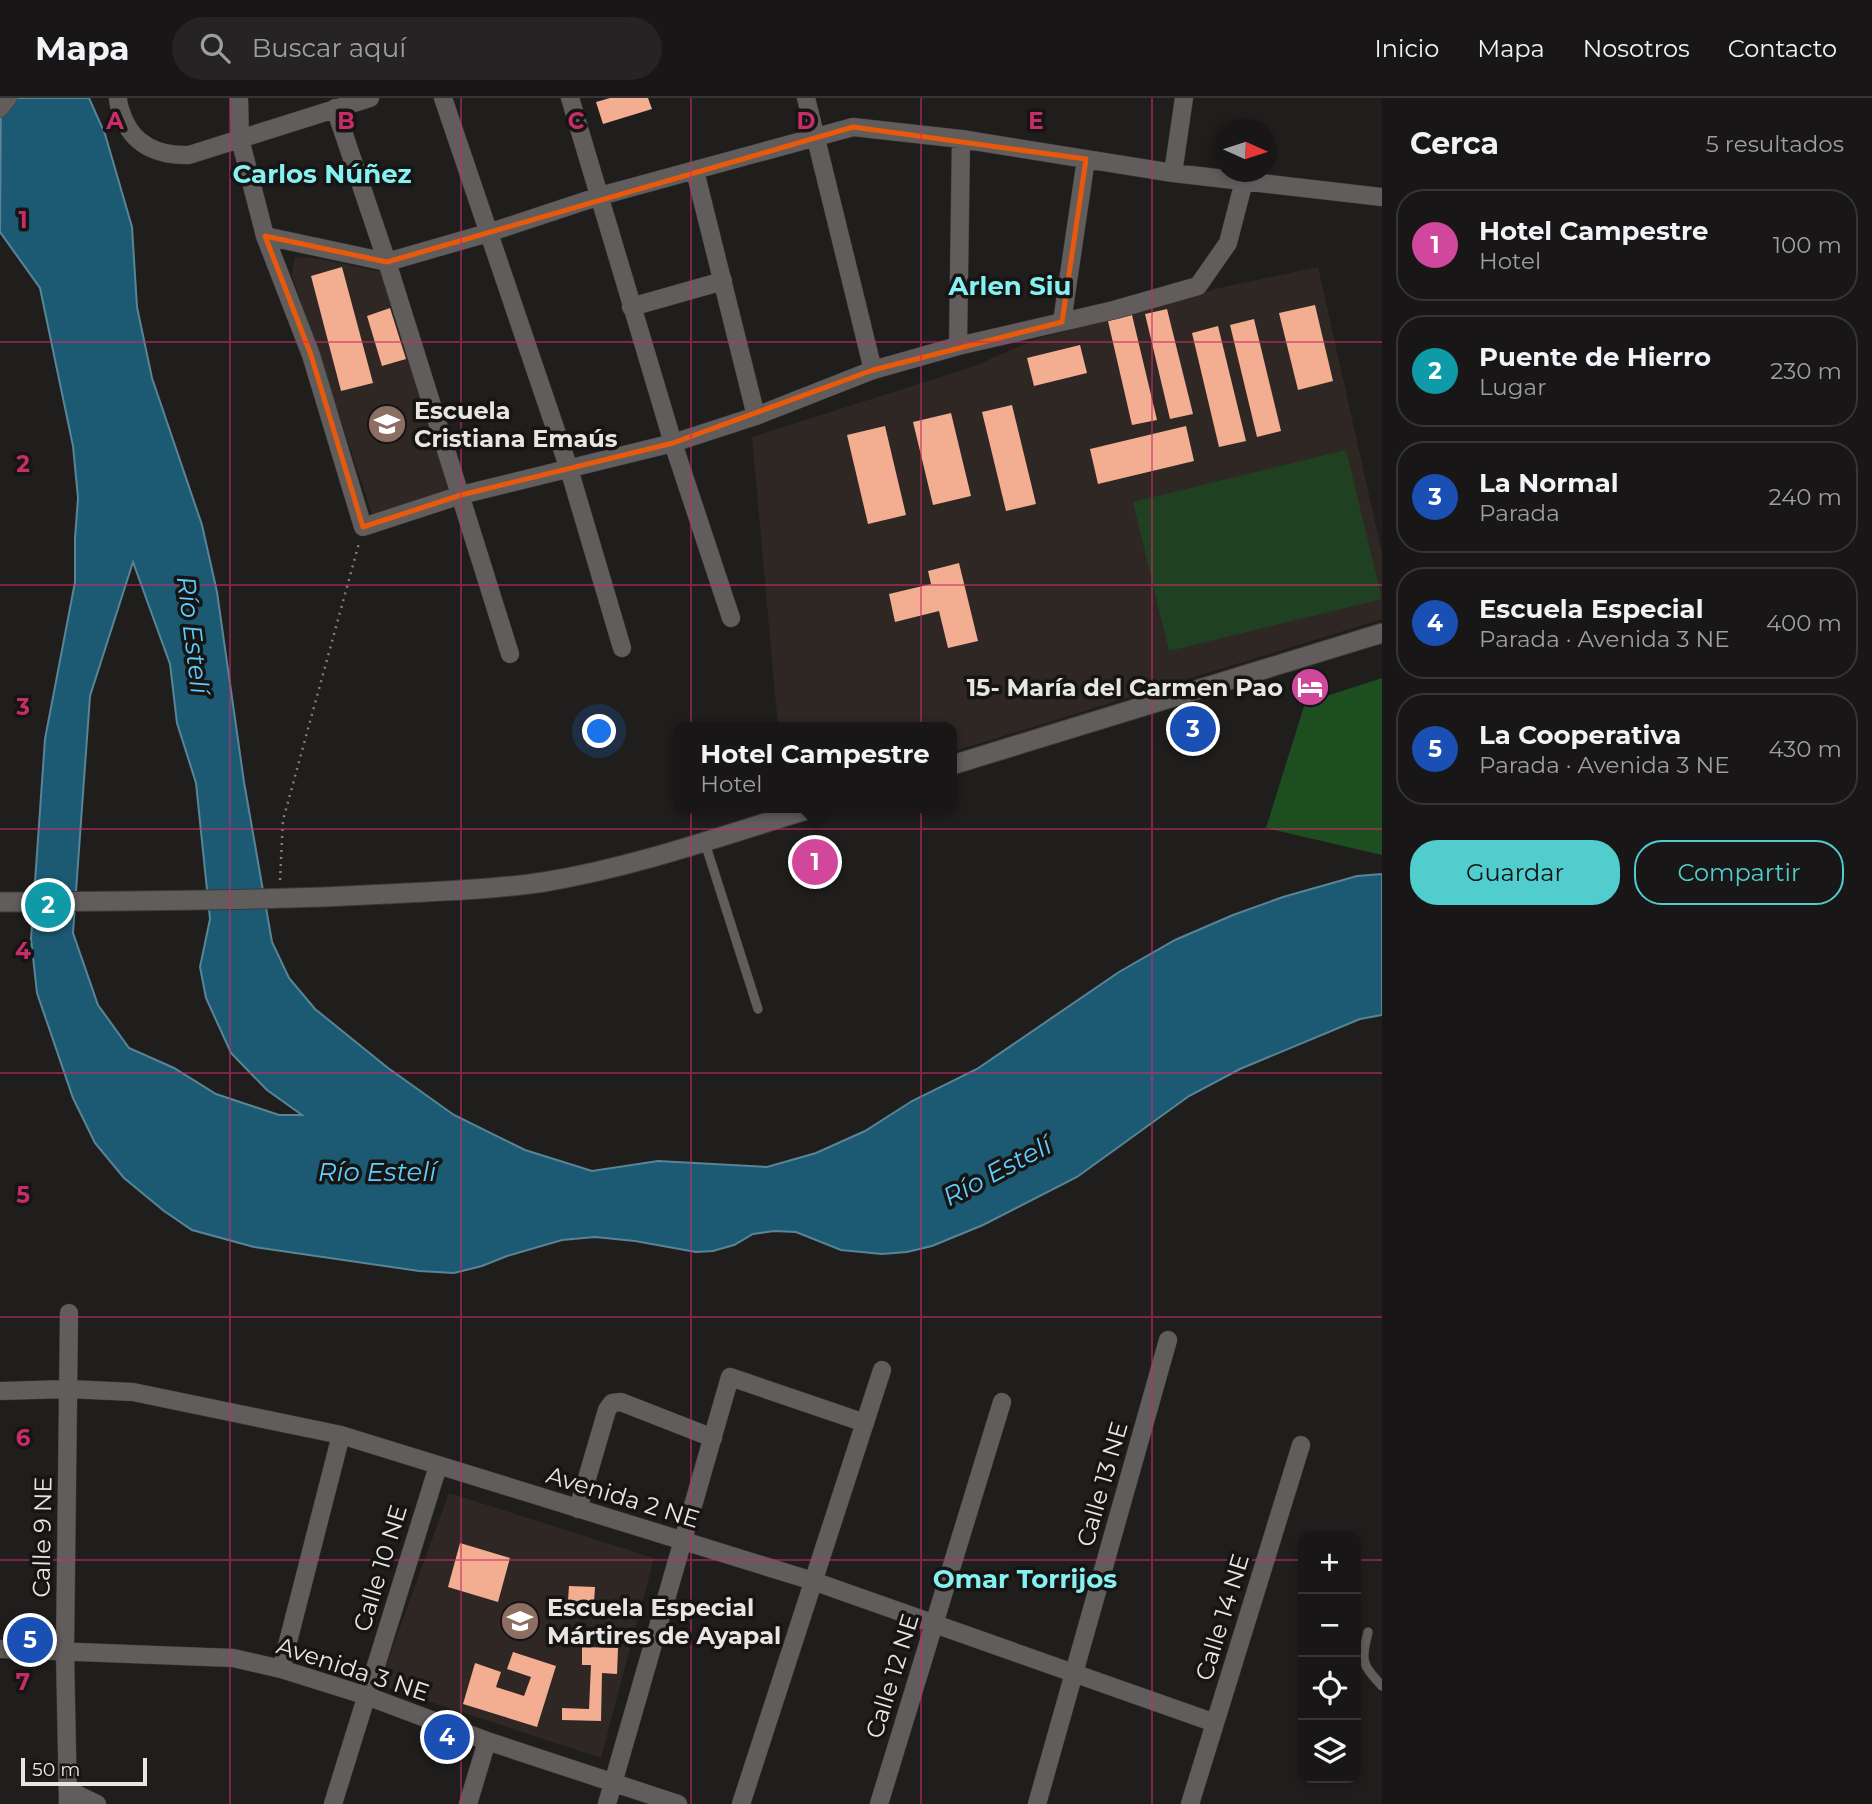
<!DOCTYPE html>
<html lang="es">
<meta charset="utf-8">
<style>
:root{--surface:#181616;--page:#252323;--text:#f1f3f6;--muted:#9f9fa1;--line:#363535;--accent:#52cdce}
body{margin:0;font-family:Montserrat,sans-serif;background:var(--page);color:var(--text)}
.controls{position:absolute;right:21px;bottom:21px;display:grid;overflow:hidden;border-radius:14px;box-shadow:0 4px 10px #0003}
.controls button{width:63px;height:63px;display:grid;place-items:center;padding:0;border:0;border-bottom:2px solid var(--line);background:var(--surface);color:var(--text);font:35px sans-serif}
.compass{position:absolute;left:1214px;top:21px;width:63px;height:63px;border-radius:50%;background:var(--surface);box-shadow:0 4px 10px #0003;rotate:93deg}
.scale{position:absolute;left:21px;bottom:18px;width:126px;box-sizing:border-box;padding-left:7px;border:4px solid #e8e6e5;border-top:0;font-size:19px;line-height:24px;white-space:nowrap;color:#e8e6e5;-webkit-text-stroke:5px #171514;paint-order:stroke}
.you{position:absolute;left:600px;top:634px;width:24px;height:24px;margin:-18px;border:5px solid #fff;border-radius:50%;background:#1a73e8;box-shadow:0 0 0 10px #1a73e833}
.badge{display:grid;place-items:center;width:46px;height:46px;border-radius:50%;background:var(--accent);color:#fff;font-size:23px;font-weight:700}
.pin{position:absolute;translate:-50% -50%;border:4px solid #fff;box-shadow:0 2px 7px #0006}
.popup{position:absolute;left:673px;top:624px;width:284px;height:91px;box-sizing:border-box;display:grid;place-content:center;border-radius:14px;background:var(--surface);filter:drop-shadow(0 2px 5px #0005);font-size:23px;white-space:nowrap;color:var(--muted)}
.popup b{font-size:26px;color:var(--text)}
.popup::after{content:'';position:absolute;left:50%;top:100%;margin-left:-14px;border:14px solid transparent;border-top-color:var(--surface)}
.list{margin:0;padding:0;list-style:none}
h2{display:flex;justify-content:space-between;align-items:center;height:91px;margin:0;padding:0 28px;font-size:30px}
h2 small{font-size:23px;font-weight:400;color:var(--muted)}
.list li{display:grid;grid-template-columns:46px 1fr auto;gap:21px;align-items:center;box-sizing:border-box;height:112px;margin:0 14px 14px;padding:0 14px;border:2px solid var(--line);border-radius:28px}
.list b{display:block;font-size:26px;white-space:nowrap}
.list p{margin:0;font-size:23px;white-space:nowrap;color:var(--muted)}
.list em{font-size:23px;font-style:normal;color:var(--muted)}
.actions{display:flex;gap:14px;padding:21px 28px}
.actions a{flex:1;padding:16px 0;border:2px solid var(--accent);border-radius:28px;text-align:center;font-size:24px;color:var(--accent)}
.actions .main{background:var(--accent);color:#111}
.icon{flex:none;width:38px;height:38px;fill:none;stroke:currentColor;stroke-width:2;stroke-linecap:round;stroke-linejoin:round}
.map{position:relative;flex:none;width:1382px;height:1706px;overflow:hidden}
header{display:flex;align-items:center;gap:42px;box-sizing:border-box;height:98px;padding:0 35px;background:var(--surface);border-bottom:2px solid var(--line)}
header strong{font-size:33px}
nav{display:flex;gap:38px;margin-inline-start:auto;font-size:24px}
.search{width:490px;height:63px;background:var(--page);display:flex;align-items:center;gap:18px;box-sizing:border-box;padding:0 24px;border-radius:38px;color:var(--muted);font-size:26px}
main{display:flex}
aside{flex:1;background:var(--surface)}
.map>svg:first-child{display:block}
</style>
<header>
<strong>Mapa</strong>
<div class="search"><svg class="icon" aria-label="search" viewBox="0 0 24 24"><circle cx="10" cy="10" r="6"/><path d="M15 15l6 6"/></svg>Buscar aquí</div>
<nav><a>Inicio</a><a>Mapa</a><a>Nosotros</a><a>Contacto</a></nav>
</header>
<main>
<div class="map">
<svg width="1382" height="1706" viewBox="0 0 1382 1706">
<rect width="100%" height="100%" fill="#201e1d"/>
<path fill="#2f2724" d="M295,159L314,160L382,174L451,391L373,418L292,177Z
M1318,169L1382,455V521L952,654V629H778L752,339L972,269L1039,240L1169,206L1219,190Z
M449,1395L654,1460L601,1660L379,1587Z"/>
<path fill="#204121" d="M1346,352L1382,501L1169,553L1133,404Z"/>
<path fill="#1c4e20" d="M1382,580V757L1266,730L1305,605Z"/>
<path fill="#1c5a74" stroke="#598496" stroke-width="2" fill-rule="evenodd" d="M1,0H89L105,36L132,129L137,209L152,280L202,427L217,494L244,684L272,844L289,880L315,911L388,970L454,1017L525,1052L592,1073L658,1063L767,1069L816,1055L865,1033L912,1003L977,971L1119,874L1175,842L1233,817L1283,799L1357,778L1382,776V917L1360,921L1240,971L1189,998L1077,1079L983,1127L932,1148L907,1154L882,1156L841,1152L796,1134L774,1133L753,1136L734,1147L713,1153L696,1154L635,1143L595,1139L562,1142L507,1158L482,1168L454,1175L419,1173L254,1149L192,1132L164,1113L124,1080L95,1045L73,1000L37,895L31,841L45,641L75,484V440L78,400L73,348L40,190L0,134ZM133,464L170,566L177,625L196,685L210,821L200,869L206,900L231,955L267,992L302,1017H279L216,996L174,970L129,950L98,907L73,835L90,598Z"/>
<path fill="#f3ad90" d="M610,0H648L652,11L603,26L596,4Z
M342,169L373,285L341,293L311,178Z
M1315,207L1333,283L1298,292L1279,215Z
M390,210L406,261L382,268L367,218Z
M1167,211L1193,316L1170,321L1145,216Z
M1132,217L1157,322L1132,327L1108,223Z
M1254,221L1281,333L1257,339L1230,227Z
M1218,228L1246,343L1219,349L1192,235Z
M1080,247L1087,275L1034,288L1027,260Z
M1012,307L1036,406L1006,413L982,314Z
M951,315L971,398L933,407L913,324Z
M885,328L906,417L868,426L847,337Z
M1186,328L1194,363L1098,386L1090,351Z
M959,465L978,543L948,550L939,513L895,524L889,496L931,486L928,473Z
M460,1445L510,1460L498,1504L448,1489Z
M569,1488L595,1489L594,1505L568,1503Z
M582,1549L618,1550L617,1576L602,1575L601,1623L562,1622V1610L589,1611L591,1567H582Z
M513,1554L556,1568L537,1629L463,1606L475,1565L501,1574L496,1589L524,1598L531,1579L507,1571Z"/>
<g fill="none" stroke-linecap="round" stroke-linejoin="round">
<g stroke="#3b3938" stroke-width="10">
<path id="service" d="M705,745L758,911
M1368,1534C1361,1564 1361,1565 1382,1588"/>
</g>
<g stroke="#3b3938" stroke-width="19">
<path id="minor" d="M118,0C118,8 121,14 124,22C136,49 161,58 189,57L370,0
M239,0L240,41L265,138L311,257L363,429L461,397L673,345L756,318L873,272L958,248L1114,212L1198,188L1228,145L1244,83
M443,0L569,371L622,550
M570,0L673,345L731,520
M806,0L873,272
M0,10L8,0
M335,10L387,164L510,556
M695,73L756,318
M1173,75L1184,0
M265,138L387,164L488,135L600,98L853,29L961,41L1173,75L1382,99
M631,209L723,183
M1062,224L1086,61
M958,248L961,41
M0,1293L68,1291L133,1294L341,1337L813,1483L1215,1625
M578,1411L607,1312L612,1305L621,1304L713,1340
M0,1551L233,1560L281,1571L367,1598L487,1643L678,1706
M281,1571L341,1337
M68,1692L97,1706
M68,1706L65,1553L69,1215
M333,1706L438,1368
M468,1706L487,1643
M607,1706L730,1279L865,1325
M741,1706L882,1272
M879,1706L1002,1304
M1037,1706L1168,1242
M1190,1706L1301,1347"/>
</g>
<g stroke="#3b3938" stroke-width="21">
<path id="tertiary" d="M952,667L1382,535
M0,804C129,803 257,803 386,796C438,793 492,792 544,784C636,769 724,737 813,710"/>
</g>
<path stroke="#82807f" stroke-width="2.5" stroke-dasharray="2 5" stroke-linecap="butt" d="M280,782L283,722L359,445"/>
<use href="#service" stroke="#605d5c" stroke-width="9"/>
<use href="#minor" stroke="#605d5c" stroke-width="18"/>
<use href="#tertiary" stroke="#605d5c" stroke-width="19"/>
</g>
<path fill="none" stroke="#e8590c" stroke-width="5" stroke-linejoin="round" d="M853,29L1086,61L1062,224L873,272L673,345L461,397L363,429L311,257L265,138L387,164Z"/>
<path fill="none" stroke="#c62d69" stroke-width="2" stroke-opacity="0.55" d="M230,0V1706M461,0V1706M691,0V1706M921,0V1706M1152,0V1706M0,244H1382M0,487H1382M0,731H1382M0,975H1382M0,1219H1382M0,1462H1303M1356,1462H1382"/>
<defs>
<g id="school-disc" transform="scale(2.0125)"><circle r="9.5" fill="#8d6e63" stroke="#171514"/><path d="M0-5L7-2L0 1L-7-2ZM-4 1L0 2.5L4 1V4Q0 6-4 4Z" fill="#fff"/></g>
<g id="hotel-disc" transform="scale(2.0125)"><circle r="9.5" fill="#d1479c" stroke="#171514"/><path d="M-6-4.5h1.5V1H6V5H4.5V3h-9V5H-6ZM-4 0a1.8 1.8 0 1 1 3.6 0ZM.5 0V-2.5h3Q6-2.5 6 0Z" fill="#fff"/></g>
</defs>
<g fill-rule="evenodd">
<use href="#school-disc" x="387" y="326"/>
<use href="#hotel-disc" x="1310" y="589"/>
<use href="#school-disc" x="520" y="1523"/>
</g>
<g text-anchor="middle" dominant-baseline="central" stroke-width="7" stroke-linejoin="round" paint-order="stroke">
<g font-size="24" font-weight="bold" fill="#e8e6e5" stroke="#171514" text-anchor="start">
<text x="414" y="312">Escuela<tspan x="414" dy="28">Cristiana Emaús</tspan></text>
<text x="1283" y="589" text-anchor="end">15- María del Carmen Pao</text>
<text x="547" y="1509">Escuela Especial<tspan x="547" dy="28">Mártires de Ayapal</tspan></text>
</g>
<g font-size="24" fill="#e8e6e5" stroke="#171514">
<text transform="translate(1102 1386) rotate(-74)">Calle 13 NE</text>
<text transform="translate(623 1399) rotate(17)">Avenida 2 NE</text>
<text transform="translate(42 1439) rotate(-89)">Calle 9 NE</text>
<text transform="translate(380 1470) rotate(-73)">Calle 10 NE</text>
<text transform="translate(1222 1519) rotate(-73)">Calle 14 NE</text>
<text transform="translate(353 1571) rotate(18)">Avenida 3 NE</text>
<text transform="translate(892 1578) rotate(-73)">Calle 12 NE</text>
</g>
<g font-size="26" font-weight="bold" fill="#85f1f2" stroke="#171514">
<text x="322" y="76">Carlos Núñez</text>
<text x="1010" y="188">Arlen Siu</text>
<text x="1025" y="1481">Omar Torrijos</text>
</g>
<g font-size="26" font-style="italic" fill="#5eceff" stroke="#171514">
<text transform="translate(193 537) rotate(83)">Río Estelí</text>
<text transform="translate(997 1073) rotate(-28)">Río Estelí</text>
<text x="377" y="1074">Río Estelí</text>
</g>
</g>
<g font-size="23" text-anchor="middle" font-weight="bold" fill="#c62d69" stroke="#171514" stroke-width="7" stroke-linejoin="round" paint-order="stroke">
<text x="115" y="31">A</text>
<text x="346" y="31">B</text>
<text x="576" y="31">C</text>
<text x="806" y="31">D</text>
<text x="1036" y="31">E</text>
<text x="23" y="130">1</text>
<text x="23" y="374">2</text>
<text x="23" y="617">3</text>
<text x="23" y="861">4</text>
<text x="23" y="1105">5</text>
<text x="23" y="1348">6</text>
<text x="23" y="1592">7</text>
</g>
</svg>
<div class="controls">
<button>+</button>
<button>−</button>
<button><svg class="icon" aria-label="locate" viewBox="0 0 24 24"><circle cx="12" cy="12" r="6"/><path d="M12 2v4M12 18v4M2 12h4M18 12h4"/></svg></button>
<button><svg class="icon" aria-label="layers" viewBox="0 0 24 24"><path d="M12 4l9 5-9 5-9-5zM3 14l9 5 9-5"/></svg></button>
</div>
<svg class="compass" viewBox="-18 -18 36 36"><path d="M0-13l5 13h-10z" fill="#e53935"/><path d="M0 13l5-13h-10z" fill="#9f9fa1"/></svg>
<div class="scale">50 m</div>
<div class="you"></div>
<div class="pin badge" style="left:815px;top:764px;background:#d1479c">1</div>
<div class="popup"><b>Hotel Campestre</b>Hotel</div>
<div class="pin badge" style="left:48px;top:807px;background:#0f9aa8">2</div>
<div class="pin badge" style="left:1193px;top:631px;background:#1a4fb4">3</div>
<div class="pin badge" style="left:447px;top:1639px;background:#1a4fb4">4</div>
<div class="pin badge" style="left:30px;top:1542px;background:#1a4fb4">5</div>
</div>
<aside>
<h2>Cerca<small>5 resultados</small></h2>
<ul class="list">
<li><span class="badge" style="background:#d1479c">1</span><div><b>Hotel Campestre</b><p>Hotel</p></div><em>100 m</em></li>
<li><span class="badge" style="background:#0f9aa8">2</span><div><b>Puente de Hierro</b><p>Lugar</p></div><em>230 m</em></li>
<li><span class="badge" style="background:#1a4fb4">3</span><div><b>La Normal</b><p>Parada</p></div><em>240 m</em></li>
<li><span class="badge" style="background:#1a4fb4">4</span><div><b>Escuela Especial</b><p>Parada · Avenida 3 NE</p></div><em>400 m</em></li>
<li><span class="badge" style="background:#1a4fb4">5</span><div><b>La Cooperativa</b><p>Parada · Avenida 3 NE</p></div><em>430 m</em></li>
</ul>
<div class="actions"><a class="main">Guardar</a><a>Compartir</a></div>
</aside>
</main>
